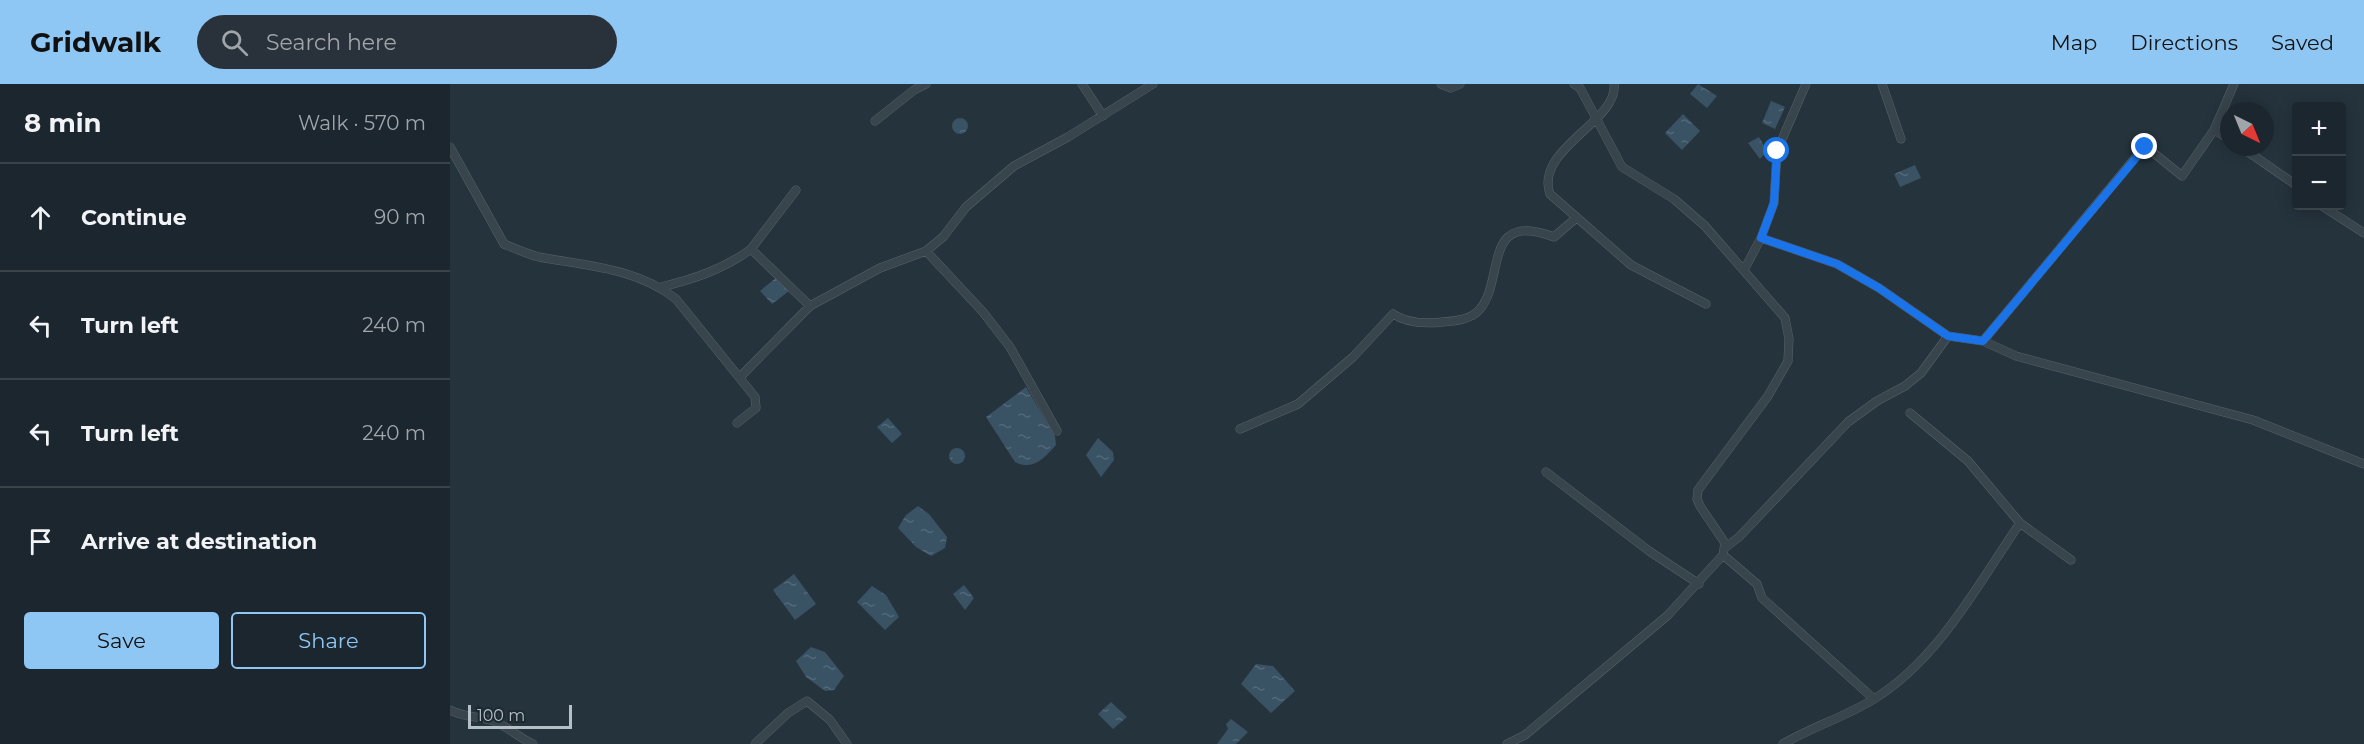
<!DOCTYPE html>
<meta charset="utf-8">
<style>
:root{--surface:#1c262e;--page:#29323a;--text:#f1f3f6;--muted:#a0a5aa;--line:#3a434a;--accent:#8ec6f4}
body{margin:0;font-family:Montserrat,sans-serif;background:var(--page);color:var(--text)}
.controls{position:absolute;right:18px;top:18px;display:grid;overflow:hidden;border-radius:6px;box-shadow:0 3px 15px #0003}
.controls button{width:54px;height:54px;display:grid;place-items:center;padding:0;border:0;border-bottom:2px solid var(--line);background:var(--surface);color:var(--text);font:30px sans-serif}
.compass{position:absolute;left:1770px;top:18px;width:54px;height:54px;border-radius:50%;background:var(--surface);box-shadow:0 3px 15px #0003;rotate:137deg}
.scale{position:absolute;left:18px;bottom:15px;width:104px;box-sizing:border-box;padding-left:6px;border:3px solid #b5bfc8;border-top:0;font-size:16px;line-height:21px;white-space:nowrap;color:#b5bfc8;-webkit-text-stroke:4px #1e2a32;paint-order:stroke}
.stop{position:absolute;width:18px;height:18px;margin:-14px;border:4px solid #1a73e8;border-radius:50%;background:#fff}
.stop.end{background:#1a73e8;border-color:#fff;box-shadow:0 2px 6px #0008}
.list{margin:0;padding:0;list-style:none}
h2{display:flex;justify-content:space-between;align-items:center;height:78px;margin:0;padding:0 24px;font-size:26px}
h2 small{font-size:20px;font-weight:400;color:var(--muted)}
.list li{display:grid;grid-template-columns:39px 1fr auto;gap:18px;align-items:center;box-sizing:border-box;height:108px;padding:0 24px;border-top:2px solid var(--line)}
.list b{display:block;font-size:22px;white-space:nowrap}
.list em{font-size:20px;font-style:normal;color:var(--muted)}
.actions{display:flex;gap:12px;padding:18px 24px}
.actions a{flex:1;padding:14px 0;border:2px solid var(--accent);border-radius:6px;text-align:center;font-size:21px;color:var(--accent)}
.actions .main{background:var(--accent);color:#111}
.icon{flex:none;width:33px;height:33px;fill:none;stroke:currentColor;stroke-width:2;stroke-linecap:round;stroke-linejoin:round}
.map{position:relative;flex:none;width:1914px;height:660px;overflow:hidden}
header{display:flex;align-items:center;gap:36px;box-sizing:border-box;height:84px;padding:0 30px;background:var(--accent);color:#111}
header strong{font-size:28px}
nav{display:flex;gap:33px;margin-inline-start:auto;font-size:21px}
.search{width:420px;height:54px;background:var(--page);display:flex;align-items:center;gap:15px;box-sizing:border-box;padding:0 21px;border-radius:33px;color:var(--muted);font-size:22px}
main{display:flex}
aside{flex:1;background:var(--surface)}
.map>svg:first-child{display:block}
</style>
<header>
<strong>Gridwalk</strong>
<div class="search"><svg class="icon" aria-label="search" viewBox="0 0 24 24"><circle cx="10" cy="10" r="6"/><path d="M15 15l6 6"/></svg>Search here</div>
<nav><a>Map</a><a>Directions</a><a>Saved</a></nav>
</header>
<main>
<aside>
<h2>8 min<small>Walk · 570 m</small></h2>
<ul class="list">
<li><svg class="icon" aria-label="ahead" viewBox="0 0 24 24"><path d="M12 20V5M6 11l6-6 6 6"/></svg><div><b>Continue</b></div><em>90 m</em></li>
<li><svg class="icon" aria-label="left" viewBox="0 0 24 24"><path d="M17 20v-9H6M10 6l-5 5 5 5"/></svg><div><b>Turn left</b></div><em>240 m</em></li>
<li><svg class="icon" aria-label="left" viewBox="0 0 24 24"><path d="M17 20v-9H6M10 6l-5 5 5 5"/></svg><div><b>Turn left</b></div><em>240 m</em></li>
<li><svg class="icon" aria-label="arrive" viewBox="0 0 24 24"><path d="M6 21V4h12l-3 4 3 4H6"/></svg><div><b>Arrive at destination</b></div></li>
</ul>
<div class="actions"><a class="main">Save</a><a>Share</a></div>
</aside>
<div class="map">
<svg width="1914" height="660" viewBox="0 0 1914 660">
<defs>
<pattern id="water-ripples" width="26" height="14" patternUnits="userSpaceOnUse" patternTransform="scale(1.5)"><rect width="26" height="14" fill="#395264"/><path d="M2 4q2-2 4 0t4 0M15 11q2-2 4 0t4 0" fill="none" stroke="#536979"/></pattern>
</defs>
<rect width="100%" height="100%" fill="#25333d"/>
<path fill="url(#water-ripples)" d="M1248,0L1267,12L1257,24L1240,10Z
M1321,17L1335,23L1325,45L1312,39Z
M1233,30L1250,47L1232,66L1215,49Z
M502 42a8 8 0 1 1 16 0a8 8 0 1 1-16 0Z
M1309,53L1317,67L1310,75L1298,59Z
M1465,81L1471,94L1450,103L1444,90Z
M327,193L339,207L322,220L310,207Z
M576,303L605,352L606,361C594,374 584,387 565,378L536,333Z
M438,334L452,350L442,359L427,343Z
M648,354L663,368L664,376L651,393L636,371Z
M499 372a8 8 0 1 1 16 0a8 8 0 1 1-16 0Z
M468,422L479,430L497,453L495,464L481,472L466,463L448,444L456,431Z
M344,490L366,520L345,536L323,506Z
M514,501L524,514L515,526L503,510Z
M422,502L436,511L449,533L435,546L407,518Z
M361,563L375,568L394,592L384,606L375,607L356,593L346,577Z
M806,580L823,582L845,607L821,629L791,600Z
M661,618L677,633L663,645L648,630Z
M781,635L798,648L786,660H767L778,645L776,640Z"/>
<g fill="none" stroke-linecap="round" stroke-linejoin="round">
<g stroke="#57626b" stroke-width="9">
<path id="minor" d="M632,0L653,32
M991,0L1001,4L1010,0
M1164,0C1169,37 1084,65 1100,110L1181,181L1256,220
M1432,0L1451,55
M425,37L464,6L476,0
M1764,46L1784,0
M0,63L54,160C66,165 77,170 89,173C137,182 187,184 226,215L305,313L306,324L287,339
M1791,63L1846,101
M1872,122L1914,149
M1311,154L1387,180L1429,204L1498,252L1533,257L1566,272L1803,336L1914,380
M301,165L346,106
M476,167L493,153L516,123L564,82L618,53L703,0
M1294,186L1311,154L1324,119L1327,67L1356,0
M211,203C244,195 274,185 301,165L360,222
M1533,257L1695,62L1732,92L1764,46L1779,55
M290,293L360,222L430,184L476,167L533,228L560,263L607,347
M1460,329L1518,377L1570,439L1621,476
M790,345L848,320L903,273L943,230C957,239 975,240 992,238C1005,237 1021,236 1030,225C1055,196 1032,125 1104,153L1125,135
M1096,388L1199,467L1249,500
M1276,463L1289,453L1398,338L1427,317L1455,302L1471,289L1498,252
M1273,471L1307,500L1312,514L1424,615
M0,626C15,634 31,632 46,638C57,643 70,654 83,660
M305,660L338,629L357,617L380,636L397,660
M1057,660L1075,651L1217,532L1273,471L1275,459L1250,422L1247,415L1248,406L1318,312L1338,277L1339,255L1335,234L1255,142L1224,115L1172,83L1130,4L1124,0
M1333,660C1362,643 1395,633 1424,615C1489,575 1528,500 1570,439"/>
</g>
<use href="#minor" stroke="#39454d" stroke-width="8"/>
</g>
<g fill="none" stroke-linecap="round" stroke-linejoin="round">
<path stroke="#1a73e8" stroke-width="8" d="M1327,67L1324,119L1311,154L1387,180L1429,204L1498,252L1533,257L1695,63"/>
</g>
</svg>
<div class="controls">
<button>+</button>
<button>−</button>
</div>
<svg class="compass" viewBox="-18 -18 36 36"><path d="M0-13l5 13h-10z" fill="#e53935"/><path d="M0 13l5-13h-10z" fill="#a0a5aa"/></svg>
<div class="scale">100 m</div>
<div class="stop" style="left:1327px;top:67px"></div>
<div class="stop end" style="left:1695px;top:63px"></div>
</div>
</main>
